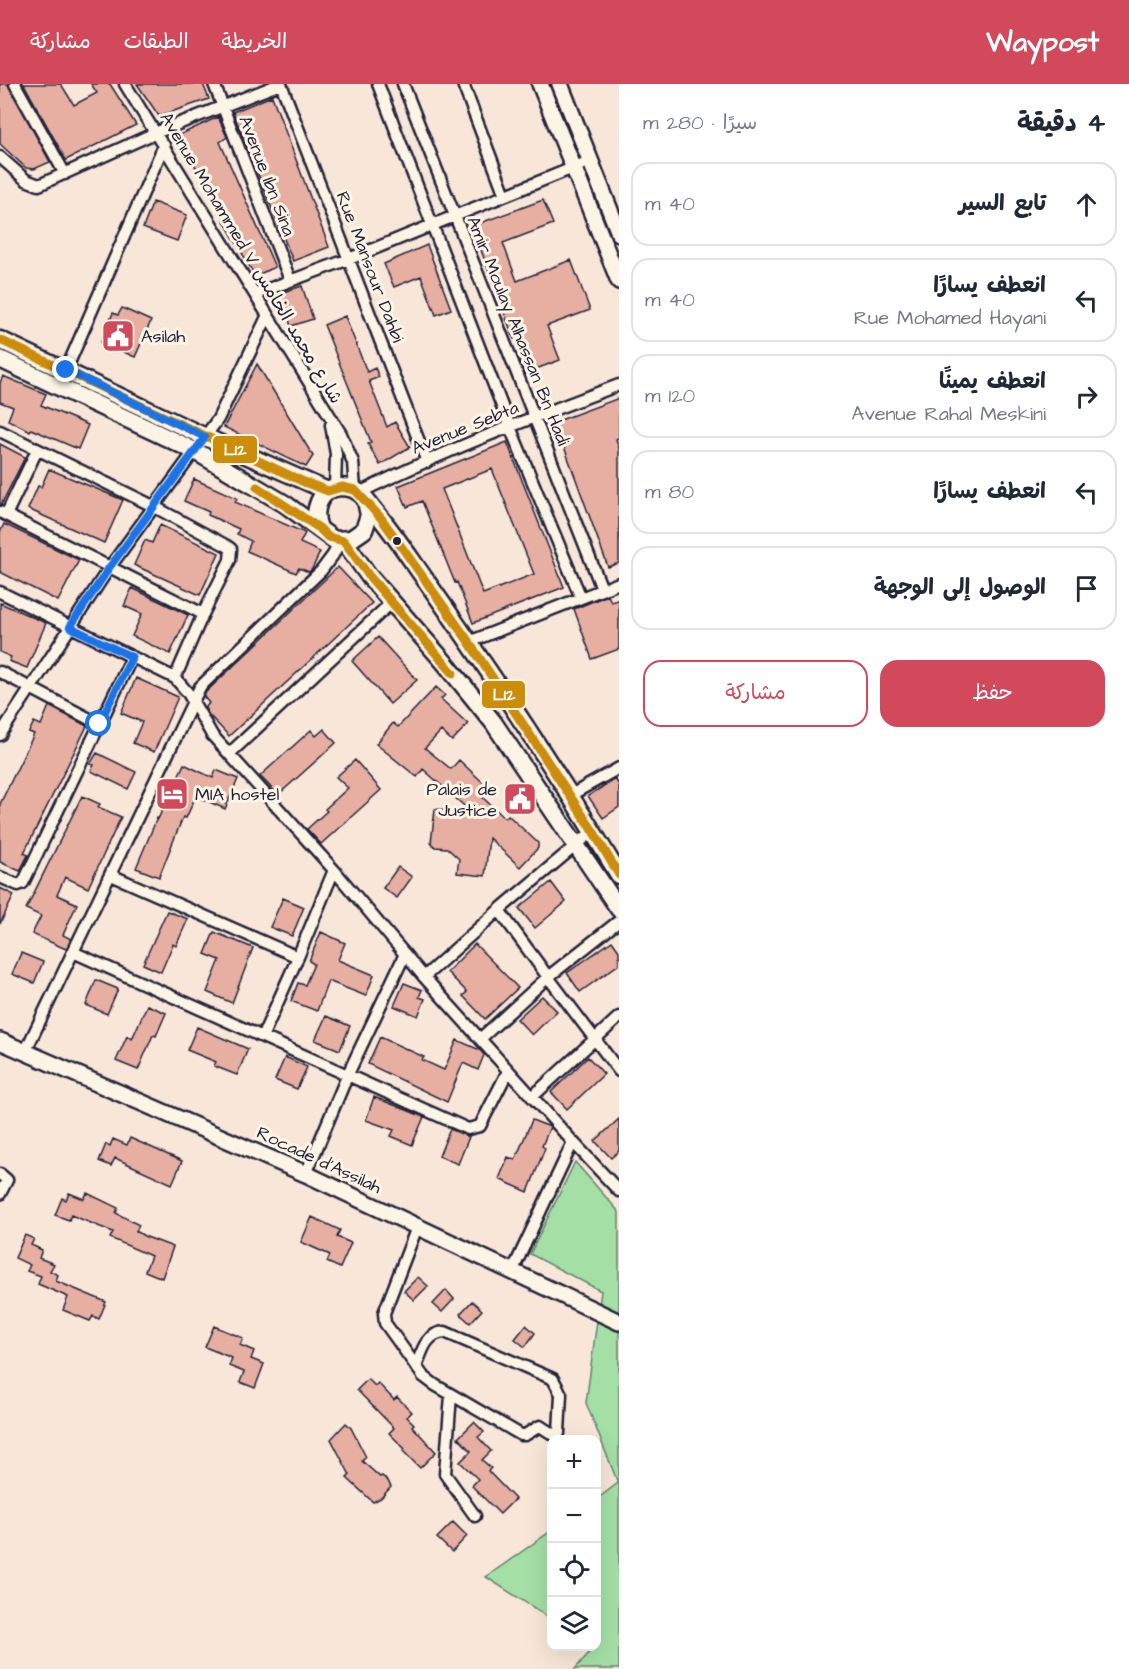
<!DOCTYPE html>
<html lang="ar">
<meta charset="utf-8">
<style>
:root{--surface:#fff;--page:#f2f2f3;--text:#1f2937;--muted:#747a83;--line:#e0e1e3;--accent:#d1495b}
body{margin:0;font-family:"Architects Daughter","Playpen Sans Arabic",sans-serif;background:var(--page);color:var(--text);direction:rtl}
.controls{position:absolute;right:18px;bottom:18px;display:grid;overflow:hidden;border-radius:12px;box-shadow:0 6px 24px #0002}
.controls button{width:54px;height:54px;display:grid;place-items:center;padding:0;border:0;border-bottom:2px solid var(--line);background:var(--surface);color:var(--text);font:30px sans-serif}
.stop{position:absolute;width:18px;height:18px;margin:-14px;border:4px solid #1a73e8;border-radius:50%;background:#fff}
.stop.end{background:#1a73e8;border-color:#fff;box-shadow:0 2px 6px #0008}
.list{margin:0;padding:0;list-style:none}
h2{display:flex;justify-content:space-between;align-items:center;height:78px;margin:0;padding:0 24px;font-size:26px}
h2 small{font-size:20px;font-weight:400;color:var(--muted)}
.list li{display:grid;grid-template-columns:39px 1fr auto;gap:18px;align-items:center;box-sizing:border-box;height:84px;margin:0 12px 12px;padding:0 12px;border:2px solid var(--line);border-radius:18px}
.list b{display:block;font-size:22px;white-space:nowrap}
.list p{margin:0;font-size:20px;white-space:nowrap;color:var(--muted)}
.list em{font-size:20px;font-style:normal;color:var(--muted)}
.actions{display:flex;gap:12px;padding:18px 24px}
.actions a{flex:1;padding:14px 0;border:2px solid var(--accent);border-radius:18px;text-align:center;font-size:21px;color:var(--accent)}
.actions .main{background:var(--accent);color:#fff}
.icon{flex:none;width:33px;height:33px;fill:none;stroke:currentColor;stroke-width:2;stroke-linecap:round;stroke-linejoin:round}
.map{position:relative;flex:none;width:619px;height:1585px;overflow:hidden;direction:ltr}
header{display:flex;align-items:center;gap:36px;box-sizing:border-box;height:84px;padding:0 30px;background:var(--accent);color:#fff}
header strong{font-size:28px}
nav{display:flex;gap:33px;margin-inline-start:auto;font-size:21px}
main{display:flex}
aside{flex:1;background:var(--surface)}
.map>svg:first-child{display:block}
</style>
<header>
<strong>Waypost</strong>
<nav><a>الخريطة</a><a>الطبقات</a><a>مشاركة</a></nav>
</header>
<main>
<aside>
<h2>4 دقيقة<small>سيرًا · 280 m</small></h2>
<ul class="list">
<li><svg class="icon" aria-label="ahead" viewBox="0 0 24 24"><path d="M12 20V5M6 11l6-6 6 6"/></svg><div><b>تابع السير</b></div><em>40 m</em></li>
<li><svg class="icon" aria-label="left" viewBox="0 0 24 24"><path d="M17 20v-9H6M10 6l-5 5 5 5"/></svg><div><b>انعطف يسارًا</b><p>Rue Mohamed Hayani</p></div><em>40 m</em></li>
<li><svg class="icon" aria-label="right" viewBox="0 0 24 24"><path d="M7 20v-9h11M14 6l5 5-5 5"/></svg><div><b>انعطف يمينًا</b><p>Avenue Rahal Meskini</p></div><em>120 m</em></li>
<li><svg class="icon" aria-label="left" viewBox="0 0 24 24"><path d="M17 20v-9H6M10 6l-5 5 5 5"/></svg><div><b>انعطف يسارًا</b></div><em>80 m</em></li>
<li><svg class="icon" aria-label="arrive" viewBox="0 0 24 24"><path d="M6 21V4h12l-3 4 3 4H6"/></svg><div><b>الوصول إلى الوجهة</b></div></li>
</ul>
<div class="actions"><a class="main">حفظ</a><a>مشاركة</a></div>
</aside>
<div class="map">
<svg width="619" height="1585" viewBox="0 0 619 1585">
<rect width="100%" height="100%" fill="#f8e7d8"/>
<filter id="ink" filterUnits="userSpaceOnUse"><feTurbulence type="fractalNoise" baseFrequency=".0167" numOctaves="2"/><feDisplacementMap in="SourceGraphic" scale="12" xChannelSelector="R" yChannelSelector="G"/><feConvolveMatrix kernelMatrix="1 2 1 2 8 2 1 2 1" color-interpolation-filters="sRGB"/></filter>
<g filter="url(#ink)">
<path fill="#a4dfa5" stroke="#638070" stroke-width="1.5" d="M575,1078L619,1128V1585H575L594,1563L596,1562L597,1415L618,1399L586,1319L601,1207L530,1170Z
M551,1447V1535L486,1493Z"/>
<path fill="#e7aea2" stroke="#22223b" stroke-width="1.5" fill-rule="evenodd" d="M0,0H8L50,78L34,85L26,84L0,60Z
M24,0H61L74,21L97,9L91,0H110L136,41L66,76Z
M137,0H203L209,15L159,32Z
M272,12L329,163L293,177L233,28Z
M218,33L227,53L220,58L275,183L255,192L223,135L226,133L177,52Z
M543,116L553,140L503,159L517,197L571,176L590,226L547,242L560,276L533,286L520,252L514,255L472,142Z
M153,118L187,131L177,157L143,144Z
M427,161L451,225L436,231L421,192L394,203L384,180Z
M302,202L313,235L291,242L280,209Z
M122,224L151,237L135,273L101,258L113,229L118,231Z
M345,232L367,288L375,284L379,293L369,297L387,343L395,338L410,363L380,381L368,360L371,358L324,241Z
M257,280L313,372L306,383L224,343Z
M3,292L46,310L41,321L88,341L78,365L31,345L30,347L8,336L13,323L0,318V299Z
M619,314V354L616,355L619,364V479L608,483L555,338Z
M507,358L564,503L473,539L457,498L455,499L422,417L407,423L398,402ZM492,385L534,490L483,510L442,405Z
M0,360L25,373L1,421H0Z
M49,385L123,416L104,459L28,425L38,402L41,403Z
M194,395L237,414L235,418L305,449L300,459L320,468L312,485L309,488L299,484L296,489L247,467L251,457L237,450L239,445L208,431L209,428L184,417Z
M4,440L79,476L58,517L0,488V448Z
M160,441L219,469L200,511L134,481L145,456L152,459Z
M338,483L372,519L229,652L209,631L205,624L209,619L204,613L206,608Z
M132,504L188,531L170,570L132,552L142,530L124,522Z
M608,511L611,518L619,515V565L592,575L574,525Z
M0,519L46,539L27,584L9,577L11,573L0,568Z
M378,553L417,596L390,620L352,577Z
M136,594L178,613L154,668L133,659L142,638L121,629Z
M436,603L445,611L441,615L468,640L452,657L441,647L425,664L451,685L459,676L490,705L483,714L505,734L508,731L538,759V764L520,783L489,754L485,792L457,789L459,775L447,764L435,763L431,759L435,725L471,728L423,685L417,693L376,660L393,639L398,643Z
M49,622L87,642L24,769L28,771L20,787L0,778V720L34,650L29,648L34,638L41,641Z
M324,645L336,659L278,711L260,692L311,646L316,652Z
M97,669L136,688L128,705L91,687L94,681L90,680Z
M355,676L381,706L321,760L307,745L327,727L325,725L348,704L336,693Z
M184,680L213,694L216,686L238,695L225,725L196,712L186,734L183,733L159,793L136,784L157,734L158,735Z
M615,695L619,701V723L603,734L588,712Z
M82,712L100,720L98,723L121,733L88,804L65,793L57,811L77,820L63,851L71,855L66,865L32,850L41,832L26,825Z
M398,783L412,793L397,814L383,804Z
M551,798L566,818L535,844L519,824Z
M0,804L14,811L0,840Z
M283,814L304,823L292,852L270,843Z
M167,827L188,835L176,862L173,860L161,888L143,880Z
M214,848L253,864L232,919L207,908L220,876L205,870Z
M321,848L345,859L338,876L374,891L366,912L328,897L317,927L291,917L298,899L305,901L314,880L309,877Z
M612,857L619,867V880L580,908L567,889Z
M475,860L518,904L485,935L463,912L467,908L447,888Z
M21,869L43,878L34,899L12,890Z
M96,896L118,905L107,930L86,921Z
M404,899L422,906L419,913L425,915L418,932L394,922Z
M542,912L557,927L532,951L517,935Z
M147,921L166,929L156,952L153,951L138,986L116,977L127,952L132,955Z
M326,932L350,942L340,966L315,956Z
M197,943L248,965L237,991L214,982L216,978L187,966Z
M380,953L424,973L422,976L444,986L457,956L480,966L484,971L478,986L463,979L447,1018L368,980Z
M285,973L307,983L297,1005L275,996Z
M588,973L604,990L567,1025L551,1008Z
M374,1013L424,1033L412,1061L391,1052L394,1046L366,1036Z
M619,1035V1067L611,1074L595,1057Z
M532,1036L550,1043L542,1062L545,1064L528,1108L499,1095L508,1073L515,1076Z
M450,1045L469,1053L458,1080L439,1072Z
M130,1054L182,1077L172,1100L115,1074L111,1082L99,1077L106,1060L110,1062L113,1055L127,1061Z
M69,1109L84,1115L87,1109L118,1124L116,1129L139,1141L136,1147L144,1152L173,1163L162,1194L145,1187L151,1172L110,1154L113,1148L71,1131L69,1136L55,1131L62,1114L66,1116Z
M312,1133L340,1146L337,1153L351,1159L340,1184L327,1178L330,1171L301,1158Z
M25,1151L34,1155L31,1161L42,1166L39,1174L54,1180L50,1187L58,1191L56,1197L106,1218L99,1235L93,1232L90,1237L63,1226L68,1213L38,1200L41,1192L27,1187L30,1181L15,1174Z
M418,1193L428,1202L414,1216L404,1207Z
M446,1206L454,1215L442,1228L433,1220Z
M472,1217L482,1226L470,1239L460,1230Z
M526,1241L535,1249L525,1263L515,1255Z
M214,1242L243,1254L240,1261L254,1267L251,1275L264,1280L255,1304L240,1298L244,1288L229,1282L232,1274L205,1263Z
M368,1295L375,1302L378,1299L394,1316L397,1313L412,1328L407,1333L414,1340L412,1342L436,1368L420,1384L403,1367L405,1365L389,1349L394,1344L357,1306Z
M474,1338L484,1348L478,1353L491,1367L482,1376L491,1384L488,1387L515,1415L500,1430L472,1402L478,1395L460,1378L471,1367L458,1354Z
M346,1339L351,1344L366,1373L362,1377L380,1393L382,1392L388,1397L391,1403L381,1414L373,1418L347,1394L350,1391L331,1355Z
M453,1438L467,1452L452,1468L437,1454Z"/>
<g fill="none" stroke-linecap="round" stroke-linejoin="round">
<g stroke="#22223b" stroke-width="15">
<path id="street" d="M15,0L65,90
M125,0L341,350L353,378L355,406
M214,0L290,196
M281,0L427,378
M378,0L510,343L581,514
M403,0L602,505
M463,0L505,111
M0,73L26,96L39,101L155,49L280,0
M255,210L349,175L590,77
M66,286L164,61
M331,341L336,370L335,404
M0,347L153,422L227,462L231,465L230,476L203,530L0,428
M359,409C443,367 531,334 619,301
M6,431L37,366
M0,508L175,594L188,609L212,651L334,786L298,873L111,791
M469,558L619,499
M0,588L99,640
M175,594L203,530
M0,651L109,484L218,335L267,233
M229,670L392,518
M569,712L619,684
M334,786L424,893L499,826L548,893L619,837
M0,793L18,801L23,799L25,795L132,573
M499,826L593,747
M73,868L200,603L321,487L333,471L340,457
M424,893L573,1058L512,1188
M263,951L298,873
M480,955L548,893L619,987
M25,968L73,868L468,1045L480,1042L508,987
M532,1013L619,933
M573,1058L619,1107
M0,1090L7,1096L0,1110
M306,1090L348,990L405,870
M416,1283C422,1267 426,1249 445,1248L553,1295L561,1310L559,1349L554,1351L540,1342L525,1351H521L435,1301L423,1292L385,1239L384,1229L417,1143
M451,1311L445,1390L475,1432"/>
</g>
<g stroke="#22223b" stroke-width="20">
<path id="secondary" d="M540,0L619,197
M560,0L619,149
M0,957L306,1090L619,1238"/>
</g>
<g stroke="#22223b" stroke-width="21">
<path id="primary" d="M0,256L205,353L328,407
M0,275L195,367L285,420L334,456L351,455L364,446L369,431L366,417
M319,444C312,427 319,405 340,403C346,403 353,404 358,408C365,412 370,421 376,428C394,450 410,474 427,498C494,593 559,691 619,791
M344,457L369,492L445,579L493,638L619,825"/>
</g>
<use href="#street" stroke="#fcf5e5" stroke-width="10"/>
<use href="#secondary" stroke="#fcf5e5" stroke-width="15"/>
<use href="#primary" stroke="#fcf5e5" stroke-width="16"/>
<g stroke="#fcf5e5" stroke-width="14">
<path id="bus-1" d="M0,256L304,398L328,407L342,403L355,406L381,434L469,558L593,747L619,791
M257,403L319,444L328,453L344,457L369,492L453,589"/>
</g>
<use href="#bus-1" stroke="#cc8c0c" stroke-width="9"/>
</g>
</g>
<g fill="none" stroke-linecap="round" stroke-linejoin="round" filter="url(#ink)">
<path stroke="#1a73e8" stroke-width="8" d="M66,286L205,353L109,484L70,543L132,573L99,640"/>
</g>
<defs>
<g id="civic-square" transform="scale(1.725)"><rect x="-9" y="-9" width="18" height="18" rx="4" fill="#d1495b" stroke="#fcf5e5"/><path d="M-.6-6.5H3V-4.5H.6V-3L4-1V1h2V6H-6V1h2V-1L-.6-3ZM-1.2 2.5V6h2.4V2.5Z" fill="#fff"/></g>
<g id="hotel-square" transform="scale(1.725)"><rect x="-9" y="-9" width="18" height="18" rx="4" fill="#d1495b" stroke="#fcf5e5"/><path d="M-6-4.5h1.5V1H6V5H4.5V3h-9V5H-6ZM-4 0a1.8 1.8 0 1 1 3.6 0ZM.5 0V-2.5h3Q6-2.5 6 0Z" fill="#fff"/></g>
</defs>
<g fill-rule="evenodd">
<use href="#civic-square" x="118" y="252"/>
<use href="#hotel-square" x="172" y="710"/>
<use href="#civic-square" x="520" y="715"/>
</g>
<circle fill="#22223b" stroke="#fcf5e5" stroke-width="2" cx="397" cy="457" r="5"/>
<g text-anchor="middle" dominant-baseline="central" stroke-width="6" stroke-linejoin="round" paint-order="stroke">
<g font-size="18" fill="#22223b" stroke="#fcf5e5">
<text transform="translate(267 92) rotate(69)">Avenue Ibn Sina</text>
<text transform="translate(251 174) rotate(59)">Avenue Mohammed V شارع محمد الخامس</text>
<text transform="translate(370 183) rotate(69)">Rue Mansour Dahbi</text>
<text transform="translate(518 247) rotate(68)">Amir Moulay Alhassan Bn Hadi</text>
<text transform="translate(465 344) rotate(-22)">Avenue Sebta</text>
<text transform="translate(319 1076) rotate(25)">Rocade d'Assilah</text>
</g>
<g font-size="18" fill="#22223b" stroke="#fcf5e5" text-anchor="start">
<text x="141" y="252">Asilah</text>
<text x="497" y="705" text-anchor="end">Palais de<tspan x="497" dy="21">Justice</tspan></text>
<text x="195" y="710">MIA hostel</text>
</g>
</g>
<g stroke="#fcf5e5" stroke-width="2">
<rect x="212" y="351" width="46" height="29" rx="6" fill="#cc8c0c"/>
<rect x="481" y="596" width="45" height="29" rx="6" fill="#cc8c0c"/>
</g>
<g font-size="16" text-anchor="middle" font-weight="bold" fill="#fff">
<text x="235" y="371">LI2</text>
<text x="504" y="616">LI2</text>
</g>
</svg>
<div class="controls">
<button>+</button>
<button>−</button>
<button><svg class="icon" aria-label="locate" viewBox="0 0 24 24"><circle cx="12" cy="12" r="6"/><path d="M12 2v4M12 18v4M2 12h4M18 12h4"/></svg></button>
<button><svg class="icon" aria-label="layers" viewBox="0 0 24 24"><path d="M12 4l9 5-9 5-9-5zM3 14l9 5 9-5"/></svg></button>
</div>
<div class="stop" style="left:99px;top:640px"></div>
<div class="stop end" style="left:66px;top:286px"></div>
</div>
</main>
